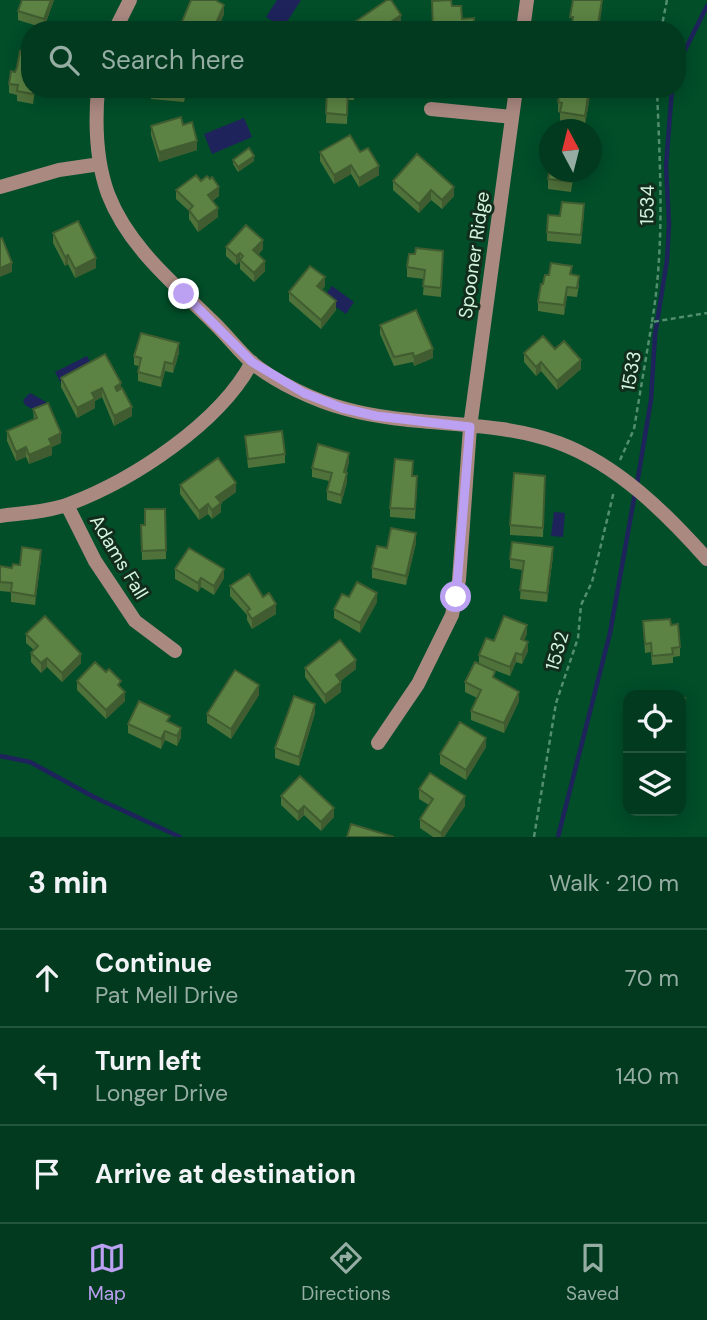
<!DOCTYPE html>
<meta charset="utf-8">
<style>
:root{--surface:#013a1f;--page:#0b4128;--text:#f1f3f6;--muted:#96ada4;--line:#23543d;--accent:#bca0f2}
body{margin:0;font-family:"DM Sans",sans-serif;background:var(--page);color:var(--text)}
.controls{position:absolute;right:21px;bottom:21px;display:grid;overflow:hidden;border-radius:14px;box-shadow:0 4px 18px #0003}
.controls button{width:63px;height:63px;display:grid;place-items:center;padding:0;border:0;border-bottom:2px solid var(--line);background:var(--surface);color:var(--text);font:35px sans-serif}
.compass{position:absolute;left:539px;top:119px;width:63px;height:63px;border-radius:50%;background:var(--surface);box-shadow:0 4px 18px #0003;rotate:353deg}
.stop{position:absolute;width:21px;height:21px;margin:-16px;border:5px solid #bca0f2;border-radius:50%;background:#fff}
.stop.end{background:#bca0f2;border-color:#fff;box-shadow:0 2px 7px #0008}
.list{margin:0;padding:0;list-style:none}
h2{display:flex;justify-content:space-between;align-items:center;height:91px;margin:0;padding:0 28px;font-size:30px}
h2 small{font-size:23px;font-weight:400;color:var(--muted)}
.list li{display:grid;grid-template-columns:46px 1fr auto;gap:21px;align-items:center;box-sizing:border-box;height:98px;padding:0 28px;border-top:2px solid var(--line)}
.list b{display:block;font-size:26px;white-space:nowrap}
.list p{margin:0;font-size:23px;white-space:nowrap;color:var(--muted)}
.list em{font-size:23px;font-style:normal;color:var(--muted)}
.icon{flex:none;width:38px;height:38px;fill:none;stroke:currentColor;stroke-width:2;stroke-linecap:round;stroke-linejoin:round}
.map{position:relative;flex:none;width:707px;height:837px;overflow:hidden}
.search{position:absolute;background:var(--surface);box-shadow:0 4px 18px #0003;left:21px;right:21px;top:21px;height:77px;display:flex;align-items:center;gap:18px;box-sizing:border-box;padding:0 24px;border-radius:28px;color:var(--muted);font-size:26px}
.sheet{height:385px;background:var(--surface)}
nav{display:flex;justify-content:space-around;align-items:center;box-sizing:border-box;height:98px;border-top:2px solid var(--line);background:var(--surface);font-size:19px;color:var(--muted)}
nav a{display:grid;justify-items:center;gap:4px}
nav .on{color:var(--accent)}
.map>svg:first-child{display:block}
</style>
<div class="map">
<svg width="707" height="837" viewBox="0 0 707 837">
<rect width="100%" height="100%" fill="#014e29"/>
<path fill="#1e235c" d="M277,0H301L283,28L266,17Z
M244,118L252,137L212,154L204,134Z
M332,286L354,302L346,314L323,298Z
M87,356L94,369L62,385L55,372Z
M30,393L46,402L48,407L41,414L25,405L23,400Z
M554,512L565,513L563,537L551,536Z"/>
<g fill="none" stroke-linecap="round" stroke-linejoin="round">
<path stroke="#1e235c" stroke-width="4.5" d="M677,66L707,6
M637,484L651,400L655,335L667,260L669,224L666,166L672,89
M0,756L30,762L94,797L180,837
M558,837L610,633L635,493"/>
<path stroke="#538f6f" stroke-width="2.5" stroke-dasharray="5 3.5" stroke-linecap="butt" d="M661,30L667,0
M652,322C665,244 660,168 657,89
M620,460L634,429L652,322L707,313
M534,837L556,703L578,638L581,605L592,582L614,491"/>
<path stroke="#aa8981" stroke-width="14" d="M115,30L130,0
M523,30L527,0
M98,89C95,123 96,161 108,194C128,246 172,282 211,320C225,333 237,349 251,362C275,382 315,401 346,409C415,428 491,418 559,443C618,465 666,513 707,559
M431,109L512,117
M0,187L59,170L100,164
M67,505L95,561L135,621L175,651
M0,516C22,513 48,512 69,504C133,480 220,423 252,362
M378,743L418,684L452,615L459,580L470,427L516,89"/>
</g>
<path fill="#4f713a" d="M22,0H54L44,28L18,20V11Z
M224,14L217,30H181V24Z
M355,22L401,24L393,30H355Z
M11,71L30,89H43V91L38,94L35,90L33,104L17,101V95L9,93V84Z
M151,89H187L184,102L151,99Z
M327,89H355L354,100H348L347,124L326,123Z
M560,89H591L585,125L560,121V112H558V102Z
M151,126L197,150L159,162L151,135Z
M320,152H360L379,175L359,187L351,174L334,184L320,161Z
M233,160L254,161L238,172L233,164Z
M550,172H583V173L574,172L571,192L548,189V179Z
M201,181L219,196L212,201L218,217L198,232L189,219V211L176,199V190Z
M393,181L454,196L442,209L431,200L419,213L393,190Z
M584,213L581,244L547,241V232L560,216Z
M53,233L96,268L75,278L68,264L65,266L53,243Z
M226,247L263,249L258,255L265,271L254,282L240,269V262L236,265L226,256Z
M443,251L441,297L423,295L424,279L407,277V267L415,254Z
M572,274L579,285L577,297L567,296L564,315L538,311V302L543,284Z
M325,286L322,290L336,310L321,329L289,301V292Z
M380,325L433,358L414,366L413,362L394,366L380,334Z
M555,349L581,369L557,390L541,371L536,376L524,362V353Z
M179,353L173,373L165,371L161,387L138,381V372L139,366L134,365V356Z
M61,378L121,389L132,416L114,426L102,397L95,401V408L77,418L61,387Z
M33,409L61,443L52,447V455L29,464L26,457L16,461L7,441V431L34,420Z
M245,436L285,454V463L248,468Z
M349,462L346,473L347,482L341,504L327,500V491L329,481L312,477V468Z
M413,476L417,485L415,519L390,517V508Z
M545,476L543,537L510,535V525Z
M180,485L236,492L221,503V512L212,519L208,514L199,520L180,494Z
M165,509L166,559L142,560L141,525H145Z
M416,543L406,585L372,578V568Z
M553,556L547,602L520,599L522,570L510,568V559Z
M41,559L35,605L11,602V592L0,591V566L12,568Z
M175,569L224,578L214,595L201,587L198,592L175,579Z
M230,586L263,597L276,614L252,629L247,620V615L230,596Z
M349,597L377,602L360,633L334,618V609Z
M643,621L671,625L680,647V656L673,657V663L652,665L651,652L645,653Z
M26,634L81,663L62,682L47,667L41,673L31,662V653L34,650L26,643Z
M527,634L524,640L528,651L522,664L516,662L510,676L481,665L519,701L504,733L471,720V711L477,698L465,692V682L479,664V655L494,641Z
M305,668L356,669L340,681L341,692L325,704L305,677Z
M106,672L121,688L125,701L106,719L77,690V681Z
M259,695L231,739L207,723V714Z
M315,713L299,766L275,758V748Z
M170,722L181,737L177,746L165,740L161,749L128,733V724Z
M486,747L466,780L440,764V754Z
M419,789L465,806L444,837H433L420,828V819L429,805L419,799Z
M281,796L334,817L321,831L304,815L298,821L281,805Z
M647,811H674V816H647Z"/>
<path fill="#405c30" d="M51,0H54L44,28V19Z
M602,0V7L599,30H597Z
M224,5V14L217,30H213Z
M401,15V24L393,30H388V24Z
M38,89H43V91L38,94Z
M589,89H591L585,125V116Z
M197,141V150L159,162V152Z
M254,156V161L238,172V167Z
M351,165V174L334,184V175Z
M379,166V175L359,187V178Z
M219,187V196L208,205V195Z
M454,187V196L442,209V200Z
M431,190V200L419,213V204Z
M218,208V217L198,232V222Z
M263,240V249L253,260V250Z
M240,253V262L236,265V256Z
M68,255V264L65,266V257Z
M96,258V268L75,278V269Z
M265,261V271L254,282V273Z
M12,263V272L0,277V268Z
M325,277V286L317,296V286Z
M567,287V296L564,315V305Z
M336,301V310L321,329V320Z
M179,343V353L173,373V364Z
M433,349V358L414,366V357Z
M581,360V369L557,390V381Z
M165,362V371L161,387V378Z
M541,362V371L536,376V367Z
M121,383V392L115,396V387Z
M102,388V397L95,401V408L77,418V408L92,393Z
M132,407V416L114,426V416Z
M61,433V443L52,447V455L29,464V455L49,439Z
M26,447V457L16,461V452Z
M349,453V462L344,481V472Z
M347,473V482L341,504V495Z
M236,483V492L216,506V497Z
M221,503V512L212,519V510Z
M208,504V514L199,520V511Z
M416,533V543L406,585V576Z
M553,547V556L547,602V593Z
M41,550V559L35,605V596Z
M224,569V578L214,595V586Z
M201,578V587L198,592V583Z
M377,593V602L360,633V623Z
M276,604V614L252,629V619Z
M527,625V634L521,648V639Z
M528,642V651L522,664V655Z
M516,653V662L510,676V667Z
M81,654V663L62,682V673Z
M47,658V667L41,673V663Z
M356,660V669L336,685V675Z
M341,682V692L325,704V695Z
M259,685V695L231,739V729Z
M125,692V701L106,719V710Z
M519,692V701L504,733V723Z
M685,698V707L681,733V724Z
M315,704V713L299,766V757Z
M181,728V737L177,746V736Z
M165,731V740L161,749V739Z
M486,738V747L466,780V770Z
M465,796V806L444,837H441V833Z
M304,806V815L298,821V812Z
M334,808V817L321,831V822Z"/>
<path fill="#5c8344" stroke="#405c30" stroke-width="2" d="M22,0H51L44,19L18,11Z
M191,0H215L224,5L213,30H190L181,24Z
M387,0H391L401,15L388,24L391,28L388,30H361L355,22Z
M451,0L452,6H461L462,19L474,18V30H433L432,1Z
M573,0H602L597,30H571L573,17H570Z
M20,51L30,53V89H34L33,94L17,91L18,85L9,84L11,71L15,72L17,67Z
M151,89H185L184,93Z
M327,89H354V91L348,90L347,115L326,113Z
M560,89H589L585,116L560,112L562,103L558,102Z
M181,117L183,125L192,122L197,141L159,152L151,126Z
M350,135L360,152L368,148L379,166L359,178L351,165L334,175L320,152Z
M249,148L254,156L238,167L233,160Z
M417,154L454,187L442,200L431,190L419,204L393,181Z
M550,168V172H573L571,182L548,179Z
M196,175L201,181L207,176L210,179L212,177L219,187L208,195L218,208L198,222L189,210L193,206L176,190Z
M562,202L584,204L581,235L547,232L548,215L560,216Z
M78,221L96,258L75,269L68,255L65,257L53,233Z
M246,225L263,240L253,250L265,261L254,273L240,260L243,256L240,253L236,256L226,247Z
M2,238L12,263L0,268V239Z
M416,248L443,251L441,288L423,286L425,270L407,267L409,254H415Z
M551,263L572,266L570,274L579,276L577,288L567,287L564,305L538,302L541,284H543L545,275H549Z
M310,266L325,277L317,286L336,301L321,320L289,292Z
M416,310L433,349L414,357L413,353L394,357L380,325Z
M141,333L179,343L173,364L165,362L161,378L138,372L141,358L134,356Z
M543,336L555,349L564,341L581,360L557,381L541,362L536,367L524,353Z
M105,354L121,383L115,387L117,391L122,388L132,407L114,416L102,388L92,393L95,399L77,408L61,378Z
M48,403L61,433L49,439L52,445L29,455L26,447L16,452L7,431L37,418L33,409Z
M282,431L285,454L248,459L245,436Z
M318,444L349,453L344,472L347,473L341,495L327,491L332,473L312,468Z
M218,458L236,483L216,497L221,503L212,510L208,504L199,511L180,485Z
M395,459L413,461L412,476H417L415,509L390,508Z
M514,473L545,476L543,528L510,525Z
M145,509H165L166,550L142,551L141,525H145Z
M391,528L416,533L406,576L372,568L377,546L387,548Z
M512,542L553,547L547,593L520,590L524,561L510,559Z
M22,547L41,550L35,596L11,592L12,583L0,582V566L12,568L13,564L20,565Z
M189,548L224,569L214,586L201,578L198,583L175,569Z
M249,574L263,597L269,593L276,604L252,619L247,611L250,609L230,586Z
M357,582L377,593L360,623L334,609L342,594L349,597Z
M45,616L81,654L62,673L47,658L41,663L31,653L38,646L26,634Z
M504,616L527,625L521,639L528,642L522,655L516,653L510,667L479,655L486,638L494,641Z
M670,619L671,625L678,624L680,647L672,648L673,654L652,656L651,643L645,644L643,621Z
M340,640L356,660L336,675L341,682L325,695L305,668Z
M95,662L106,672L109,669L121,681L118,685L125,692L106,710L77,681Z
M475,662L495,671L493,677L519,692L504,723L471,711L481,690L465,682Z
M235,670L259,685L231,729L207,714Z
M294,696L315,704L299,757L275,748Z
M681,697L685,698L681,724Z
M139,701L170,716L167,721L181,728L177,736L165,731L161,739L128,724Z
M460,722L486,738L466,770L440,754Z
M430,773L465,796L441,833L420,819L433,799L419,789Z
M300,776L334,808L321,822L304,806L298,812L281,796Z
M351,824L394,837H347Z"/>
<g fill="none" stroke-linecap="round" stroke-linejoin="round">
<path stroke="#bca0f2" stroke-width="9" d="M184,294L252,362L304,393L342,408L376,416L470,427L456,597"/>
</g>
<g text-anchor="middle" dominant-baseline="central" stroke-width="6" stroke-linejoin="round" paint-order="stroke">
<g font-size="19" fill="#d4f5dd" stroke="#122d1c">
<text transform="translate(647 205) rotate(-89)">1534</text>
<text transform="translate(474 255) rotate(-82)">Spooner Ridge</text>
<text transform="translate(631 371) rotate(-80)">1533</text>
<text transform="translate(119 557) rotate(59)">Adams Fall</text>
<text transform="translate(557 651) rotate(-74)">1532</text>
</g>
</g>
</svg>
<div class="controls">
<button><svg class="icon" aria-label="locate" viewBox="0 0 24 24"><circle cx="12" cy="12" r="6"/><path d="M12 2v4M12 18v4M2 12h4M18 12h4"/></svg></button>
<button><svg class="icon" aria-label="layers" viewBox="0 0 24 24"><path d="M12 4l9 5-9 5-9-5zM3 14l9 5 9-5"/></svg></button>
</div>
<svg class="compass" viewBox="-18 -18 36 36"><path d="M0-13l5 13h-10z" fill="#e53935"/><path d="M0 13l5-13h-10z" fill="#96ada4"/></svg>
<div class="stop" style="left:456px;top:597px"></div>
<div class="stop end" style="left:184px;top:294px"></div>
<div class="search"><svg class="icon" aria-label="search" viewBox="0 0 24 24"><circle cx="10" cy="10" r="6"/><path d="M15 15l6 6"/></svg>Search here</div>
</div>
<section class="sheet">
<h2>3 min<small>Walk · 210 m</small></h2>
<ul class="list">
<li><svg class="icon" aria-label="ahead" viewBox="0 0 24 24"><path d="M12 20V5M6 11l6-6 6 6"/></svg><div><b>Continue</b><p>Pat Mell Drive</p></div><em>70 m</em></li>
<li><svg class="icon" aria-label="left" viewBox="0 0 24 24"><path d="M17 20v-9H6M10 6l-5 5 5 5"/></svg><div><b>Turn left</b><p>Longer Drive</p></div><em>140 m</em></li>
<li><svg class="icon" aria-label="arrive" viewBox="0 0 24 24"><path d="M6 21V4h12l-3 4 3 4H6"/></svg><div><b>Arrive at destination</b></div></li>
</ul>
</section>
<nav>
<a class="on"><svg class="icon" aria-label="map" viewBox="0 0 24 24"><path d="M3 6l6-2 6 2 6-2v14l-6 2-6-2-6 2zM9 4v14M15 6v14"/></svg>Map</a>
<a><svg class="icon" aria-label="directions" viewBox="0 0 24 24"><path d="M12 3l9 9-9 9-9-9zM9 14v-3h6M13 9l2 2-2 2"/></svg>Directions</a>
<a><svg class="icon" aria-label="saved" viewBox="0 0 24 24"><path d="M7 4h10v16l-5-4-5 4z"/></svg>Saved</a>
</nav>
